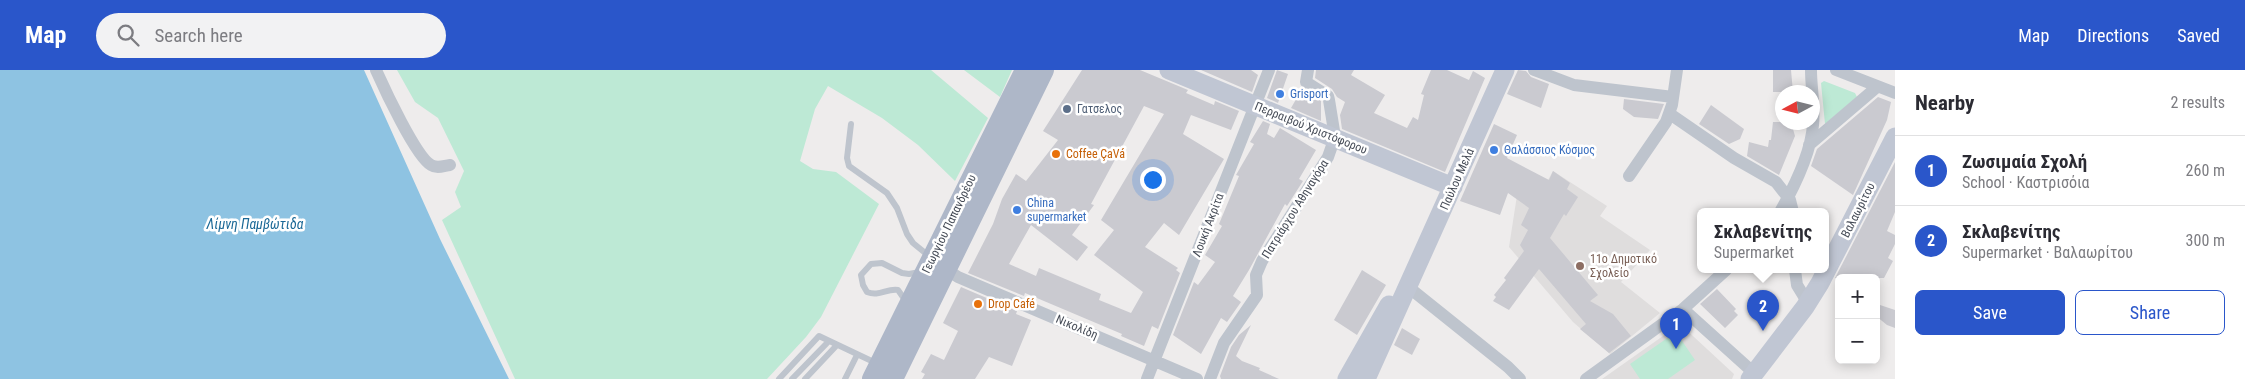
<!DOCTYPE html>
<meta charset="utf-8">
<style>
:root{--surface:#fff;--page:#f2f2f3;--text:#2b2b33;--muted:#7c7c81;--line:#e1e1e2;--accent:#2a56ca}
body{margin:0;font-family:"Roboto Condensed",sans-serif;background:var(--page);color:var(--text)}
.controls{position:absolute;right:15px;bottom:15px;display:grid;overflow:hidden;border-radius:8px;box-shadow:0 2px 12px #0003}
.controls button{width:45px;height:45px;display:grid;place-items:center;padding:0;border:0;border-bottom:1px solid var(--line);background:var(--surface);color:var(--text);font:25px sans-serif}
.compass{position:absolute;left:1775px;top:15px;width:45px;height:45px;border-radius:50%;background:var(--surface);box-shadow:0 2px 12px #0003;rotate:263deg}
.you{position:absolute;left:1152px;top:109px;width:18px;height:18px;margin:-12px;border:4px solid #fff;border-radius:50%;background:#1a73e8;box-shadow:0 0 0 8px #1a73e833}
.badge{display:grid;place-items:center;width:32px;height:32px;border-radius:50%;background:var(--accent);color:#fff;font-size:16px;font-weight:700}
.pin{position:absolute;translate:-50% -41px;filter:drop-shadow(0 1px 2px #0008)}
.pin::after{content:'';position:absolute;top:26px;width:18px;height:15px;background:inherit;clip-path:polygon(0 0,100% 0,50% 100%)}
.popup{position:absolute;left:1697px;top:138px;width:132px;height:65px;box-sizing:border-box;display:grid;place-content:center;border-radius:8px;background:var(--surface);filter:drop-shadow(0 1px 4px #0005);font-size:16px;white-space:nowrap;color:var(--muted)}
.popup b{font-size:19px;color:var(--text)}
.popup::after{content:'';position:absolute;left:50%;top:100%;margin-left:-10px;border:10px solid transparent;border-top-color:var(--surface)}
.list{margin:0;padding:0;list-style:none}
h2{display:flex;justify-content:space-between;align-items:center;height:65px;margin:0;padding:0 20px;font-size:21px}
h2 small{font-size:16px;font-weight:400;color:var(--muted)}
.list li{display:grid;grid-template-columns:32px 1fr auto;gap:15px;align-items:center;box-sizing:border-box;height:70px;padding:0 20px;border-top:1px solid var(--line)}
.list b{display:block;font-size:19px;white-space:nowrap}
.list p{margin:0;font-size:16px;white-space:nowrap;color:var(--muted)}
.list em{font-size:16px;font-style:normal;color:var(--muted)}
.actions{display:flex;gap:10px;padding:15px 20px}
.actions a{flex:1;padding:11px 0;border:1px solid var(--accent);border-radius:8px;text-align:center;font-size:18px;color:var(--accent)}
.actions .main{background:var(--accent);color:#fff}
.icon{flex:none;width:28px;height:28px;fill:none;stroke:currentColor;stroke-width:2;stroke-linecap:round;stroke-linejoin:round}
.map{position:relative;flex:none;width:1895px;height:309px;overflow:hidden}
header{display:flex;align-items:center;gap:30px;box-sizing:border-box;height:70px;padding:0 25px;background:var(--accent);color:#fff}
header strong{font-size:24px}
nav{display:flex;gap:28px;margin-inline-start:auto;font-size:18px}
.search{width:350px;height:45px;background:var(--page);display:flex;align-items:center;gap:12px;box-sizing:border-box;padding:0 18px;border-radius:28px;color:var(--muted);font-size:19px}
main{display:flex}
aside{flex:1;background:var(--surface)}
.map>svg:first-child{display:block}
</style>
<header>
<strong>Map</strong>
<div class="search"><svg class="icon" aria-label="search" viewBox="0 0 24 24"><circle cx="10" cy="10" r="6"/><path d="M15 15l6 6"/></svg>Search here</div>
<nav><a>Map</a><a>Directions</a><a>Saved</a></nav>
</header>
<main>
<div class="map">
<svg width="1895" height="309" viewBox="0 0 1895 309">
<rect width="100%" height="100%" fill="#eeecec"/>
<path fill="#dfdddd" d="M1553,101L1607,136L1600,146L1650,180L1621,212L1660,243L1610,284L1573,252L1509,177L1518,119L1548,110Z
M1680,254L1734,304L1732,309H1602Z"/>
<path fill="#bde9d5" d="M397,0H931L988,48L955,111L918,75L882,48L828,16L815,39L800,91L813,99L836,102L879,134L821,247L806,267L767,309H515L442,150L461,137L455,122L464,101L438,48L415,32Z
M964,0H1012L1000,27Z
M1824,11L1855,23L1857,27L1825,54L1821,13Z
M1676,262L1695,290L1668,309H1640L1630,294Z"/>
<path fill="#8ec3e2" d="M0,0H364L440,169L509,309H0Z"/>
<path fill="#cacad0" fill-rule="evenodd" d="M1082,0H1140L1188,20L1186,23L1214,35L1215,31L1239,41L1231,60L1191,45L1183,64L1224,89L1179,165L1164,153L1145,177L1178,198L1176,200L1180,203L1158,259L1152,256L1144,276L1121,266L1122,264L1025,223L1024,226L968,203L993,154L1002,129L1016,104L1026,111L1058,70L1043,61ZM1144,36L1164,44L1101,150L1114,160L1094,185L1143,222L1131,243L1099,230L1101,224L1039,198L1036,206L1009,194L1031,155L1077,191L1088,177L1072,165L1094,135L1091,134Z
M1201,0H1251L1258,5L1252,22Z
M1277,0L1288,4L1278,33L1267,28Z
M1316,0H1354L1351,5L1385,25L1374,43L1407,58L1413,47L1418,50L1424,25L1421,24L1431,0H1447L1469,10L1473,1L1485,8L1445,102L1342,59L1340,45L1345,32L1337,27L1332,19L1315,8Z
M1518,0L1526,1L1531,7L1549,14L1541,38L1507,24Z
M1773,0H1791L1793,22H1773Z
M1302,19L1321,31V51L1291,38Z
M1878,27L1891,32L1887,50L1853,125L1811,96L1817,79Z
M1624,29L1664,34L1658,49L1634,47L1623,39Z
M1711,35L1744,59L1740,69L1729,74L1699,54Z
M1263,51L1270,54L1267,64L1274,68L1280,58L1316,80L1299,109L1303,111L1287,136L1285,134L1249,200L1233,226L1241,232L1227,252L1221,248L1201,284L1173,265L1194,212L1198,215L1215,192L1205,185L1222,156L1219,154L1239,106L1236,105L1254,74L1250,72Z
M1773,52H1791L1795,66L1779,105L1747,86L1749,72L1768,77L1769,70H1771Z
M1494,54L1517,65L1507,88L1549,110L1553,101L1570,113L1567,119L1578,127L1566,146L1564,144L1550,168L1598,225L1590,231L1613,244L1631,266L1609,283L1580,259L1586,254L1539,199L1509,240L1493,231L1496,227L1494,225L1506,210L1504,208L1524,181L1520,175L1528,160L1521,155L1529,138L1508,123L1500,145L1460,131Z
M1895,92V142L1887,161L1895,165V174L1888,188L1893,191L1884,208H1835Z
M1362,200L1386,215L1357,265L1334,250Z
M961,217L1017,241L1016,244L1031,250L1012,296L989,287L975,309H922L925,304L921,302L931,284L944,290L958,261L943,253Z
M1717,219L1736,239L1734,241L1738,245L1725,258L1700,234Z
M1880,235L1895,240V258L1887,255L1876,246Z
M1251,255L1236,286L1242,291L1260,298L1259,300L1279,309H1221L1220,306L1231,277L1239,265Z
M1402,258L1420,269L1412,285L1394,275Z"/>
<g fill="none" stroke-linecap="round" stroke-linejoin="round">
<path stroke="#bec4cd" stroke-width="6" d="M851,54L847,88L849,96L887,123L897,138L907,164L913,173L929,186
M905,230L898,220C887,218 879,227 867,222L863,215L861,205L871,194L882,193L902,203L909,204L920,202
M779,309L819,266L878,294
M792,309L829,271
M805,309L837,275
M845,309L857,285"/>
<path stroke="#bec4cd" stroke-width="12" d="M376,0C384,18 416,87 431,95C437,99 443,96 450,95
M1534,0L1574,15L1673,27
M1836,0L1895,23
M1670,44L1734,88L1776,112L1790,130L1793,142
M1809,75L1877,17
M1629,106L1666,52L1672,35L1677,0
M1780,142C1793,119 1811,82 1813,55C1815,36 1811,18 1811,0
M941,196L958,207L1197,309
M1795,200L1797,215L1808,233
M1407,216L1508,297L1520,309
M1683,239L1754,303
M1147,309L1269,0
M1210,309L1224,273L1257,225L1256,205L1262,191L1328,87L1335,67L1329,30L1328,26L1306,12L1308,0
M1586,309L1683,239L1726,200"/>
<path stroke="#c0c6d3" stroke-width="19" d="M1169,0L1453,117
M1347,309L1389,235
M1366,309L1505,0
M1750,309L1805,237L1820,213L1895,67"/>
<path stroke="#aeb7c8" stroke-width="20" d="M872,309L1025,0
M893,309L1044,0"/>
</g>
<g fill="#3f7fe0" stroke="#fff" stroke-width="2">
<circle cx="1280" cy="24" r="5"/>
<circle cx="1494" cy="80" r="5"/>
<circle cx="1017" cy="140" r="5"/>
</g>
<circle fill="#5c6f8a" stroke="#fff" stroke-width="2" cx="1067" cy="39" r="5"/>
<g fill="#e8710a" stroke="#fff" stroke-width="2">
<circle cx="1056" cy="84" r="5"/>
<circle cx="978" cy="234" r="5"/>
</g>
<circle fill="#8d6e63" stroke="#fff" stroke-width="2" cx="1580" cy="196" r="5"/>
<g text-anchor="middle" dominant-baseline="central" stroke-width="5" stroke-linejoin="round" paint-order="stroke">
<g font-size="12" fill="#366cbe" stroke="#fff" text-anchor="start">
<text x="1290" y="24">Grisport</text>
<text x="1504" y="80">Θαλάσσιος Κόσμος</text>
<text x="1027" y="133">China<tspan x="1027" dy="14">supermarket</tspan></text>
</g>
<g font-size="12" fill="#4e5e75" stroke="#fff" text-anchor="start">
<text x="1077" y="39">Γατσελος</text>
</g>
<g font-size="12" fill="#464c57" stroke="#fff">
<text transform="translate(1311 58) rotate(22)">Περραιβού Χριστόφορου</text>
<text transform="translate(1457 109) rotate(-66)">Παύλου Μελά</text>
<text transform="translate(1295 139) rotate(-58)">Πατριάρχου Αθηναγόρα</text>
<text transform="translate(1858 140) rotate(-63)">Βαλαωρίτου</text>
<text transform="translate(949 154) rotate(-64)">Γεωργίου Παπανδρέου</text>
<text transform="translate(1208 155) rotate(-69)">Λουκή Ακρίτα</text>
<text transform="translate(1077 257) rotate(23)">Νικολίδη</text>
</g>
<g font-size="12" fill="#c56008" stroke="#fff" text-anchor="start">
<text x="1066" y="84">Coffee ÇaVá</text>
<text x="988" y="234">Drop Café</text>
</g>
<g font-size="12" fill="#785e54" stroke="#fff" text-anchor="start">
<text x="1590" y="189">11ο Δημοτικό<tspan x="1590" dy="14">Σχολείο</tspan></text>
</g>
<g font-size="14" font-style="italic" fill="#1a6896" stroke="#fff">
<text x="255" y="154">Λίμνη Παμβώτιδα</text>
</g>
</g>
</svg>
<div class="controls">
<button>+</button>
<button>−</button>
</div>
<svg class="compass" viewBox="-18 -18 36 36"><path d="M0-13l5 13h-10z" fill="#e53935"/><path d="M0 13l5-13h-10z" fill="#7c7c81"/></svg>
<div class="you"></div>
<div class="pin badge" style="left:1676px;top:279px">1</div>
<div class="pin badge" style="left:1763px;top:261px">2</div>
<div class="popup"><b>Σκλαβενίτης</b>Supermarket</div>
</div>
<aside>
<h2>Nearby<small>2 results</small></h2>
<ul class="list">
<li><span class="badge">1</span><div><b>Ζωσιμαία Σχολή</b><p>School · Καστρισόια</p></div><em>260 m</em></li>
<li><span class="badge">2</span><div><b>Σκλαβενίτης</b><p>Supermarket · Βαλαωρίτου</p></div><em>300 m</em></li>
</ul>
<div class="actions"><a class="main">Save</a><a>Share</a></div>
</aside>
</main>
